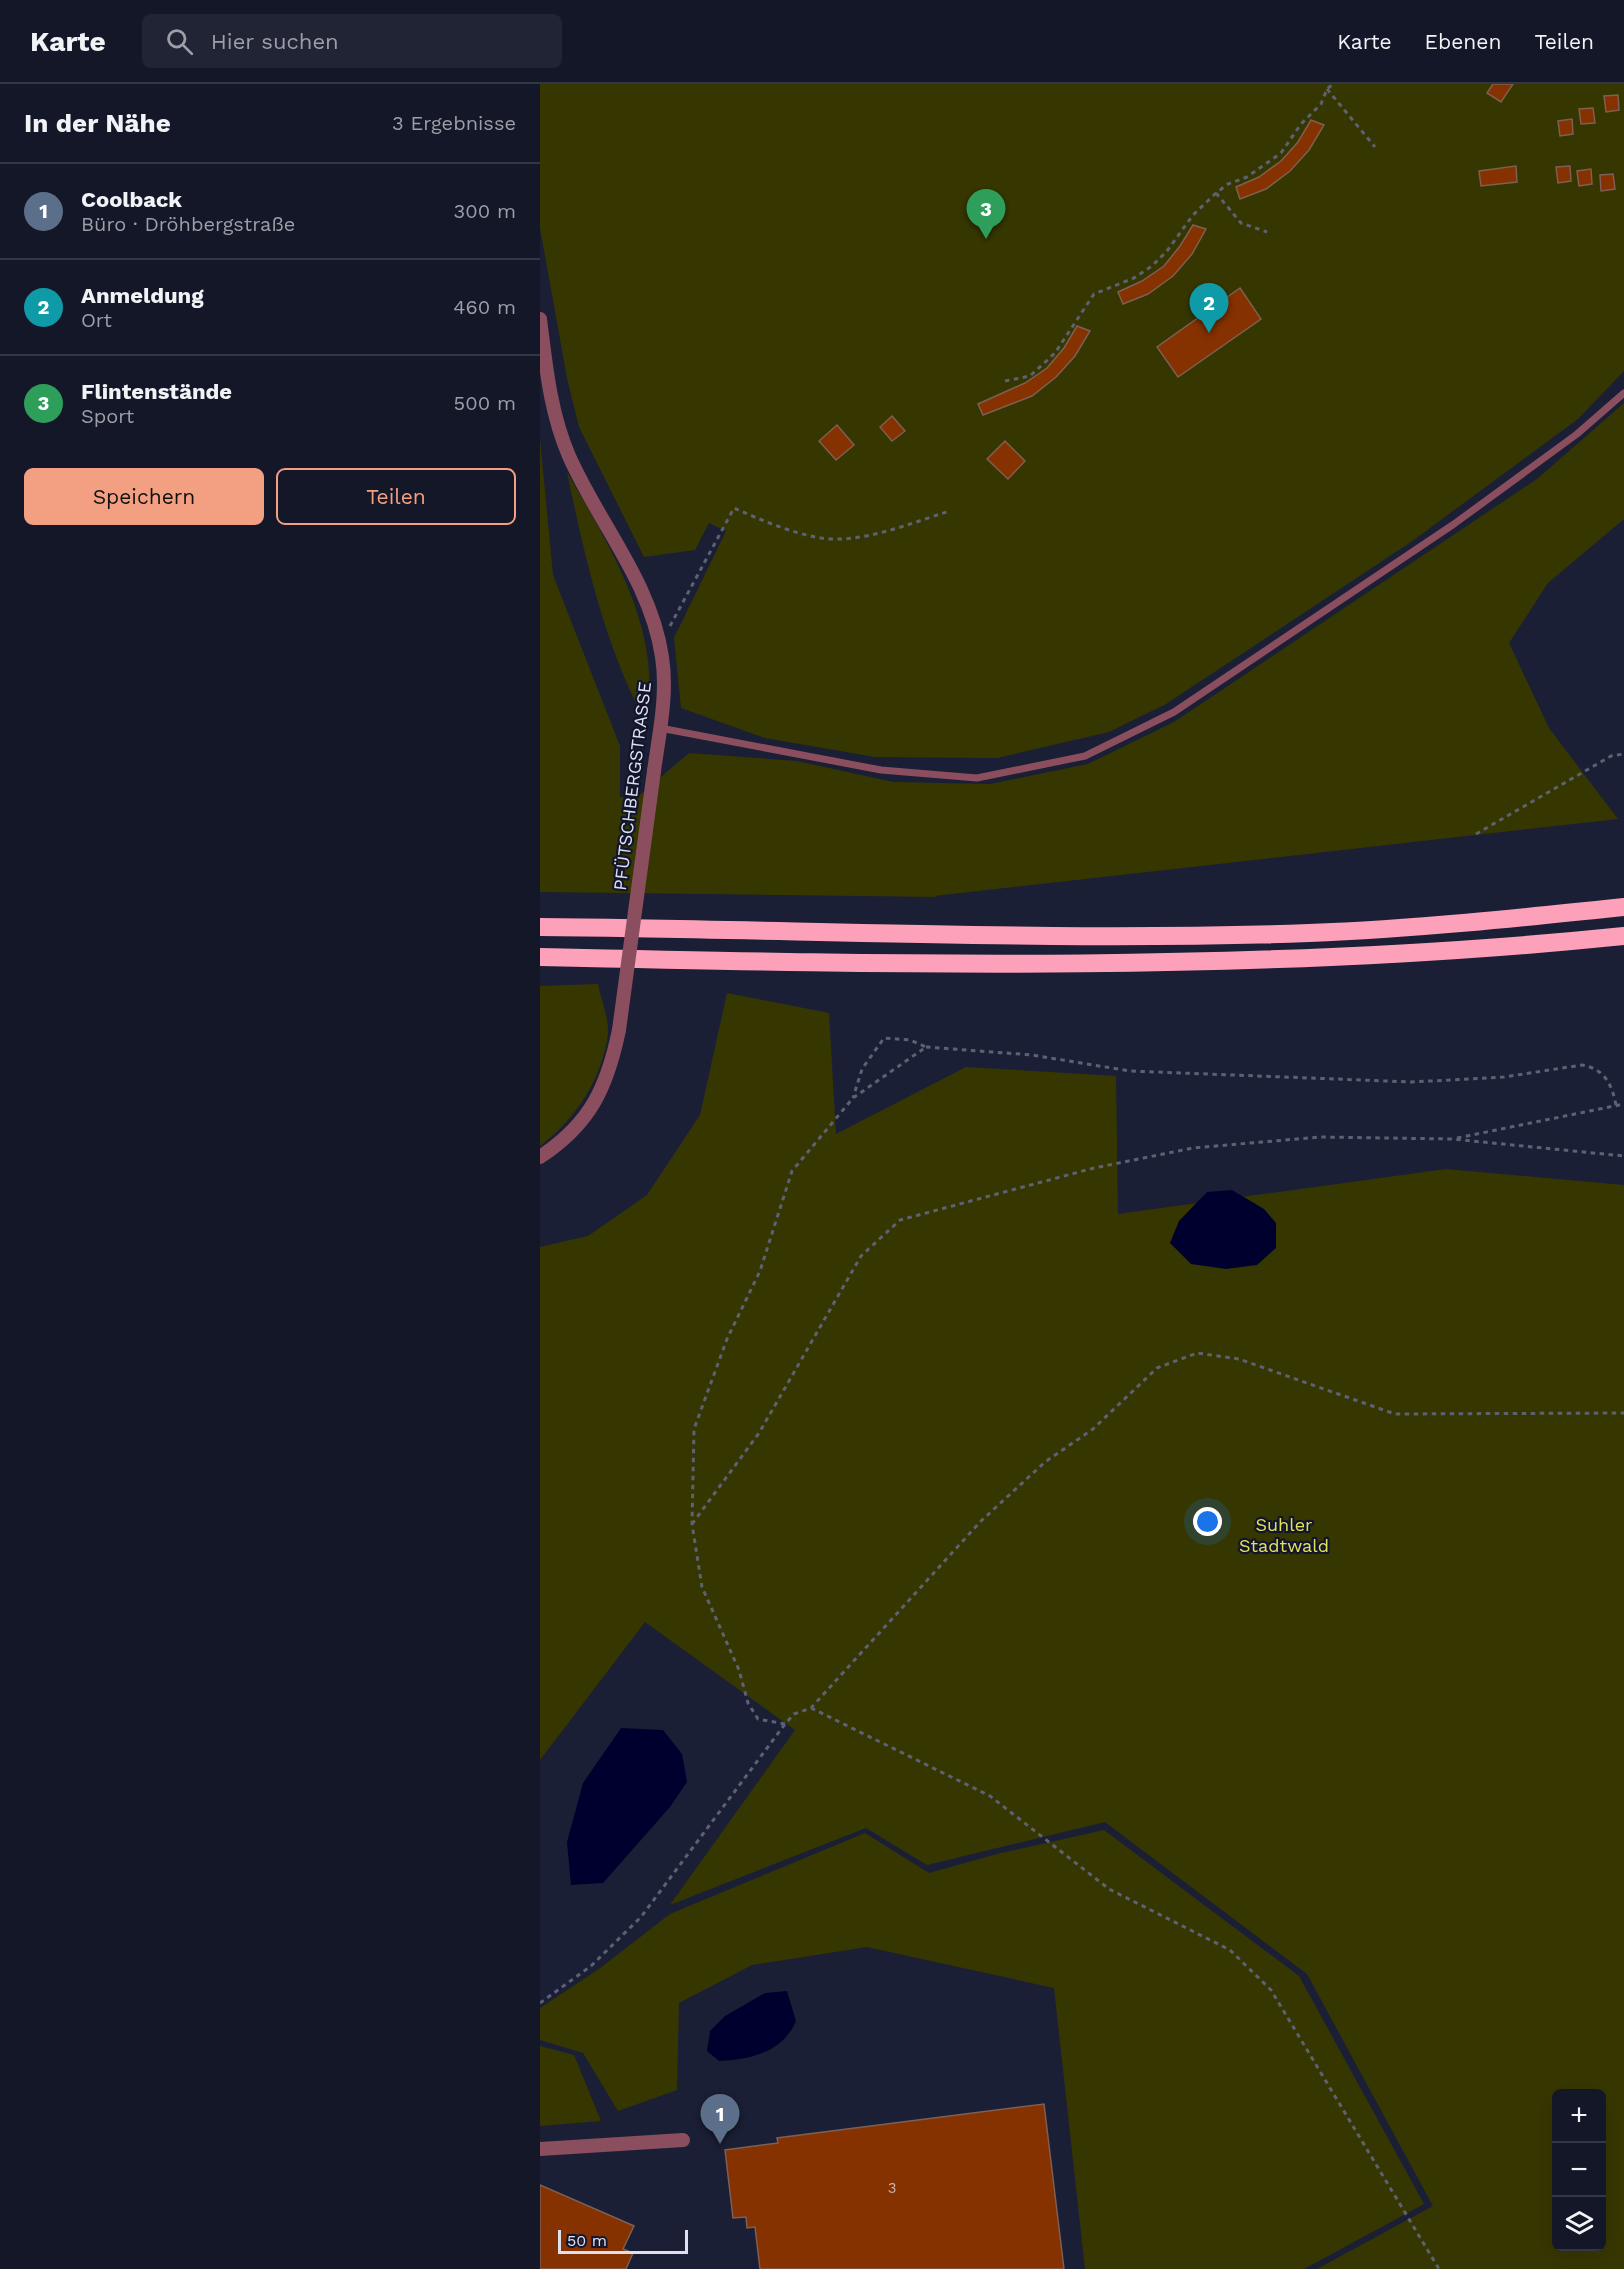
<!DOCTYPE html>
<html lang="de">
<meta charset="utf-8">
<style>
:root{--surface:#141728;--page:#212434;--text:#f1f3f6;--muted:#9d9fa8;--line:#333645;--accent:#f3a082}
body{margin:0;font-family:"Work Sans",sans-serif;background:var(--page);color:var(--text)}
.controls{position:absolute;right:18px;bottom:18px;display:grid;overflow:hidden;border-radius:9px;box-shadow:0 6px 24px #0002}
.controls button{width:54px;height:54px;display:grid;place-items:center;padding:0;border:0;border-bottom:2px solid var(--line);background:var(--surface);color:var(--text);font:30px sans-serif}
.scale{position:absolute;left:18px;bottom:15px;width:130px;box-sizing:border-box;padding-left:6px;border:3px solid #dce0ef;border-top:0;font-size:16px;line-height:21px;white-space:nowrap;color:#dce0ef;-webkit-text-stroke:4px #12152b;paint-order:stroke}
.you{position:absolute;left:668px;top:1438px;width:21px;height:21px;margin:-15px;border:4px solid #fff;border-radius:50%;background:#1a73e8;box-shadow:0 0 0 9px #1a73e833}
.badge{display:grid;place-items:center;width:39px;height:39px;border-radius:50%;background:var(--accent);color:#fff;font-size:20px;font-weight:700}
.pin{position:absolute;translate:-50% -50px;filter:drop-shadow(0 2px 3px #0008)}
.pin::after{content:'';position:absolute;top:32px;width:21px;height:18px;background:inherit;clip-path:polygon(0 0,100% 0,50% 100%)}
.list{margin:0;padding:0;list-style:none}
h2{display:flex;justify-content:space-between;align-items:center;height:78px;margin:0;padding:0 24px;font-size:26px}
h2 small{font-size:20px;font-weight:400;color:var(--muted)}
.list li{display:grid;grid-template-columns:39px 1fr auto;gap:18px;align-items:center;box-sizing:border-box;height:96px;padding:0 24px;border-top:2px solid var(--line)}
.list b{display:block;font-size:22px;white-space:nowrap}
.list p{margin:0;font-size:20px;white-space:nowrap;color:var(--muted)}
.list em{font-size:20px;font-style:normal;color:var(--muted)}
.actions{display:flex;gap:12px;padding:18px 24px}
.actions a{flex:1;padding:14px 0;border:2px solid var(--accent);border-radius:9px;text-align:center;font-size:21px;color:var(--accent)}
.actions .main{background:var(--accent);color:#111}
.icon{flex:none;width:33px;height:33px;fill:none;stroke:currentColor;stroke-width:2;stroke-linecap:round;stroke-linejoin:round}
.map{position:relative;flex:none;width:1084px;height:2185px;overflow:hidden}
header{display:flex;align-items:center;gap:36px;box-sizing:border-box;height:84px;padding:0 30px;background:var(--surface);border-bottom:2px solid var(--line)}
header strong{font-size:28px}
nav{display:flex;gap:33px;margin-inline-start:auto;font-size:21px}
.search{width:420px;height:54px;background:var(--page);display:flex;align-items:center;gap:15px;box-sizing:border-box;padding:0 21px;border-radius:9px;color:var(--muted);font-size:22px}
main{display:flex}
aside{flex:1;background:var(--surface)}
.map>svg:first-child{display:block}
</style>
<header>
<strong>Karte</strong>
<div class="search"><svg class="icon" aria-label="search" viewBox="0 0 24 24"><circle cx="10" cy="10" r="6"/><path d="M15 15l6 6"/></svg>Hier suchen</div>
<nav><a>Karte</a><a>Ebenen</a><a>Teilen</a></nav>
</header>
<main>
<aside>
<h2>In der Nähe<small>3 Ergebnisse</small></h2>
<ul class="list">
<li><span class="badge" style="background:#5c6f8a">1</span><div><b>Coolback</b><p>Büro · Dröhbergstraße</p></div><em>300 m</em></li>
<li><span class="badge" style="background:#0f9aa8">2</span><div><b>Anmeldung</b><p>Ort</p></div><em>460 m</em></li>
<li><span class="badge" style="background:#2e9e5b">3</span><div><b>Flintenstände</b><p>Sport</p></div><em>500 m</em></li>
</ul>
<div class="actions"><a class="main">Speichern</a><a>Teilen</a></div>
</aside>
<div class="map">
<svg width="1084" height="2185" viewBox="0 0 1084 2185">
<rect width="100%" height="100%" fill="#1b1f35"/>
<path fill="#363700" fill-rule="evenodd" d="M0,0H1084V287L1038,335L871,458L626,620L569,648L457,674L335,673L225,654L141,624L134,554L186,447L169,439L155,466L104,473L39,343L27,294L0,144Z
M1084,319V435L1008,499L969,559L1009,644L1078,735L394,812L399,813L0,808V355L13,491L80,662V713L94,716L149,669L257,677L353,698L450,700L548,680L634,638L997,395Z
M27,388C71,465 124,547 106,639C64,560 45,474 27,388Z
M58,900C61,915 69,935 68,950C62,995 36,1035 0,1062V902Z
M187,909L289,929L296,1050L426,983L576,992L578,1130L906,1085L1084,1101V2185H777L893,2122L767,1890L565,1738L387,1781L326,1744L130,1821L255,1646L105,1538L0,1676V1163L48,1152L107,1111L160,1031ZM1017,2010H1062V2162H1017Z
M564,1746L759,1892L884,2120L764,2185H545L514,1904L327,1863L212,1881L139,1919L137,2006L78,2027L43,1969L0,1956V1924L59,1885L130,1830L325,1749L389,1789L461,1769Z
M0,1962L34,1971L61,2037L0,2042Z"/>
<path fill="#00002e" d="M692,1106L724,1125L736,1139V1164L717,1181L686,1185L651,1180L630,1159L639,1137L667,1108Z
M81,1644L123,1646L142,1670L147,1698L130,1723L63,1799L31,1801L27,1758L43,1699Z
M247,1907L256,1937C243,1968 210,1976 179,1977L167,1967L170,1947L185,1932L225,1909Z"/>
<path fill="#853100" stroke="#7d5f53" stroke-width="1.5" d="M953,0H973L961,18L947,9Z
M1078,11L1079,26L1066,28L1064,12Z
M1053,24L1055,39L1041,40L1039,25Z
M1032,35L1033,50L1020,52L1018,37Z
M771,36L784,41L769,66L750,87L726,105L700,115L696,103L719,93L741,77L758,58Z
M976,82L977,98L941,102L939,87Z
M1030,82L1031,97L1018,99L1016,83Z
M1051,85L1052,100L1039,102L1037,87Z
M1073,90L1075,105L1061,107L1060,91Z
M653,141L666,145L652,170L633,192L608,210L583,220L578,208L602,197L624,182L640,162Z
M700,204L721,235L638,293L617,263Z
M537,242L550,247L535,272L516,293L492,312L443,331L438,320L485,299L507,284L524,264Z
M352,332L365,347L352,357L340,343Z
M297,341L314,361L296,376L279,357Z
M465,357L485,377L468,395L447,375Z
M504,2020L524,2185H220L215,2143L207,2144L206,2133L193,2134L185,2066L238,2059L237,2054Z
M0,2101L94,2142L83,2165L93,2169L86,2185H0Z"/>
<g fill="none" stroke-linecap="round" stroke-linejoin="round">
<path stroke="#5d6174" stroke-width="3" stroke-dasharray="4.5 4.5" stroke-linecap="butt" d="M787,5L835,63
M676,109L701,139L727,148
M465,297L490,292L515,269L554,210L594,194L612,182L627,167L653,131L676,109L688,100L707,93L741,69L761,40L781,20L787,5L793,0
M130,542L194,424C221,436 251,449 281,454C323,460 370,439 410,427
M936,750L1071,672L1084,670
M386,963L492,971L590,987L872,998L964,993L1042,981C1065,985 1072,1001 1076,1021
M917,1054L1084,1020
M152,1440L219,1349L321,1172L360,1136L554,1084L653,1064L780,1053L912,1055L1084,1072
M271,1624L450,1712L569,1805L690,1866L731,1906L899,2185
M245,1640L218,1635L208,1619L199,1586L162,1503L152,1440L154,1345L187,1255L220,1187L252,1087L313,1014L386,963L370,956L344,954L322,985L313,1014
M0,1919L51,1882L101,1833L245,1640L254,1630L271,1624L441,1437L505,1378L553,1345L617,1284L657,1269L699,1275L855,1330L1084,1329"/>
<path stroke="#8a4e5f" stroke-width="7" d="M120,644L341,686L437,694L545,672L634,628L914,440L1037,350L1084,309"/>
<path stroke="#8a4e5f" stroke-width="14" d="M0,235C6,282 10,328 29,372C59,440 111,498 122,573C128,610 119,650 114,687
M0,1073C50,1040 67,1004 79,946
M0,2065L143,2056"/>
<path stroke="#fda1ba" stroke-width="18" d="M0,843C256,845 513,858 769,849C874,845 979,834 1084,823
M0,873C362,881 724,889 1084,852"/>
<path stroke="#8a4e5f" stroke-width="14" d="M79,946L114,687"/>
</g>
<g text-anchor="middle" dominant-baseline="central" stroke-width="4.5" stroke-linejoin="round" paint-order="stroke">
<g font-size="15" fill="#c6b4b3">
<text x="352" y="2104">3</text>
</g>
<g font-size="18" fill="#dce0ef" stroke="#12152b">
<text transform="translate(92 702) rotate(-83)">PFÜTSCHBERGSTRASSE</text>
</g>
<g font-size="18" fill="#e0e35a" stroke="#12152b">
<text x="744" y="1440">Suhler<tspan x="744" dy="21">Stadtwald</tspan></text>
</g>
</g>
</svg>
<div class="controls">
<button>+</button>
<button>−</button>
<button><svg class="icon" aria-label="layers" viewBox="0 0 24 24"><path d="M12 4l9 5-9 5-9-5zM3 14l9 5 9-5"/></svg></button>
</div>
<div class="scale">50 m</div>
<div class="you"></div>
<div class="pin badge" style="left:180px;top:2060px;background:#5c6f8a">1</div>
<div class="pin badge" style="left:669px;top:249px;background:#0f9aa8">2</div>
<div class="pin badge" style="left:446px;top:155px;background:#2e9e5b">3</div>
</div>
</main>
